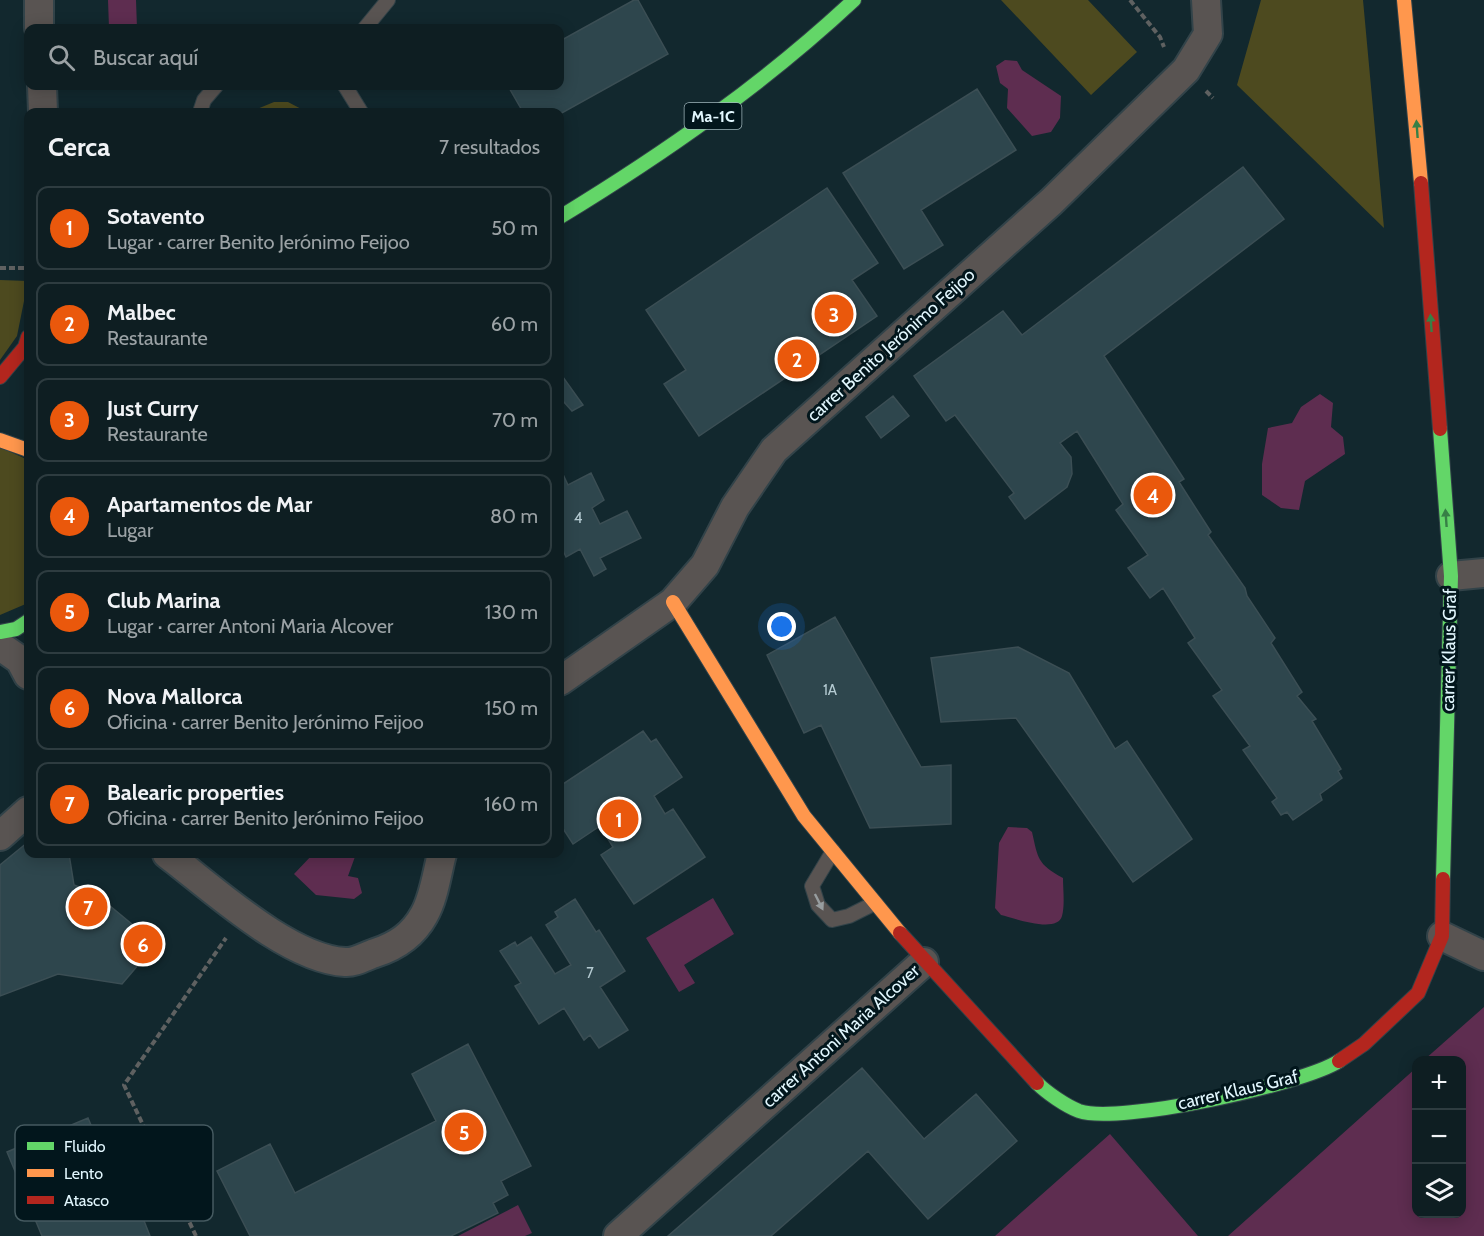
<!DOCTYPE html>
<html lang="es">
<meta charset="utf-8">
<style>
:root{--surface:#0e1e22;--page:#17272a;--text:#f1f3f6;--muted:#9ba2a5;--line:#2e3c40;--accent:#ea580c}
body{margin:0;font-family:Cabin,sans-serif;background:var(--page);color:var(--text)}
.controls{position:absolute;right:18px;bottom:18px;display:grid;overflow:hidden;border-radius:12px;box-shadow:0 3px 15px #0003}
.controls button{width:54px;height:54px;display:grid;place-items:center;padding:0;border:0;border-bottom:2px solid var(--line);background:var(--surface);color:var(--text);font:30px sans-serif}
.you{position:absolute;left:782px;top:627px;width:21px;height:21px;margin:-15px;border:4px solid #fff;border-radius:50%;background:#1a73e8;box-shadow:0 0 0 9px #1a73e833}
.badge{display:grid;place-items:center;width:39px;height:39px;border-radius:50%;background:var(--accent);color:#fff;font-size:20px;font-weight:700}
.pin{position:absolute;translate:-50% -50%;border:3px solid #fff;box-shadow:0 2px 6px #0006}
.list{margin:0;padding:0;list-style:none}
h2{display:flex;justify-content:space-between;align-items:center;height:78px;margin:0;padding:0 24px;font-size:26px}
h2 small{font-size:20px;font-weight:400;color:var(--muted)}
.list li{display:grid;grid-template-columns:39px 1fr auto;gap:18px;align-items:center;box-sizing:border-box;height:84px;margin:0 12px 12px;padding:0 12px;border:2px solid var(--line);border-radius:12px}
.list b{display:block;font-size:22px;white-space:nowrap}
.list p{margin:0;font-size:20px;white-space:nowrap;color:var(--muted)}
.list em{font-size:20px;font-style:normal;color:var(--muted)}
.icon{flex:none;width:33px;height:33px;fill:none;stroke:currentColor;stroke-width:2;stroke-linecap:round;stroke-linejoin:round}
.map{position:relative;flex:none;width:1484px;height:1236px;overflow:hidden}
.search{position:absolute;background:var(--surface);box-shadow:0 3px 15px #0003;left:24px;top:24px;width:540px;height:66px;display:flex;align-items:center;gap:15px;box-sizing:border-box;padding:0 21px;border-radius:12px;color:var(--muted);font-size:22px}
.panel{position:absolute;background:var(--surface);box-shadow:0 3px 15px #0003;left:24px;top:108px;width:540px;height:750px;border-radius:12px}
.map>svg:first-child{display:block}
</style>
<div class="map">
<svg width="1484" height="1236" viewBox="0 0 1484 1236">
<rect width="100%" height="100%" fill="#12282e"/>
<path fill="#4d4a1f" d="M1001,0H1088L1137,52L1091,95Z
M1261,0H1363L1384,228L1237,85Z
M274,102H288L307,112H250Z
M0,280L28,281L17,336L0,360Z
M0,447L28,460V603L0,615Z"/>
<path fill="#5e2d50" d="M108,0H136L137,28H109Z
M1005,60L1017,61L1022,70L1061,96L1060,118L1051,132L1032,136L1007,108L1008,89L1000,83L996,66Z
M1320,394L1333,403L1331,427L1343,437L1345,454L1305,481L1299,510L1281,508L1262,495V464L1268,428L1292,423L1301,407Z
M1008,827L1027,828L1032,832C1038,858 1037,864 1063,878C1063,889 1065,905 1062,916C1057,934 1014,918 1001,915L995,908L999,843Z
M313,854H356L348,876L358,878L362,893L354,899L316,895L294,874Z
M713,898L734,934L684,965L695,983L679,992L646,938Z
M1484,1007V1236H1228L1416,1068V1214H1462V1060H1424Z
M1110,1134L1198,1236H995Z
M518,1205L532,1233L525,1236H458Z"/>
<path fill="#2e464d" stroke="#3b4e54" stroke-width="1.5" d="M634,0H638L668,54L560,114L523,112L508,86H560V41Z
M977,89L1016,150L921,210L943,245L904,269L843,173Z
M1243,167L1284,219L1104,356L1184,479L1179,482L1211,532L1208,535L1245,588L1247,596L1275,638L1271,643L1302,692L1297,696L1316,719L1312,721L1341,769L1338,771L1342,778L1320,794L1322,800L1293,820L1287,812L1281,815L1272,802L1277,798L1243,750L1250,746L1213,696L1222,690L1188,643L1195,638L1163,588L1150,598L1128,568L1148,555L1116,510L1123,504L1077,431L1060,443L1071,457L1072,474L1067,487L1025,519L1009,497L1014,493L955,415L946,421L914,376L1003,311L1022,335Z
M827,188L878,263L852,280L877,316L699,436L664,384L686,370L646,310Z
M560,373L583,405L572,411L563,401L560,403Z
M893,396L909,416L881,438L866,417Z
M560,468L568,485L591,473L604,500L592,508L600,524L627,511L641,538L600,558L606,569L594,576L580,549L566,557L560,544Z
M835,617L921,767L951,765V824L870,828L821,725L804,733L767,655Z
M1018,647L1069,673L1115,749L1127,741L1192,839L1133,882L1016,718L941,722L931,658Z
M643,731L651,742L656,739L682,777L654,796L665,814L673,809L705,857L634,904L601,855L613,847L600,826L573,844L560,824V786Z
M28,842V854H69L74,885L93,892L156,944L122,984L58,974L0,996V865Z
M575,899L596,932L599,930L625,971L600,987L628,1030L599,1048L590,1035L584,1040L564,1008L539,1024L515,986L521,983L500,951L515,942L517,946L531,937L555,974L571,965L546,925L558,917L555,912Z
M468,1044L531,1166L501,1181L508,1195L493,1203L498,1213L451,1236H250L217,1171L270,1144L295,1193L436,1121L412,1074Z
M862,1068L924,1139L976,1094L1017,1141L928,1219L868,1151L771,1236H668Z
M88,1118L124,1203L135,1198L150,1236H42L7,1152Z"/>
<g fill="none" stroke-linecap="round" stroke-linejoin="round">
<g stroke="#324349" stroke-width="16">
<path id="lane" d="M365,28L388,0
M345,86L361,112
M200,112L204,100L216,86
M833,851L812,886L818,905L832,920L849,916L875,903"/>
</g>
<g stroke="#324349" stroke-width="32">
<path id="street" d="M39,0V28
M42,86L43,112
M1451,576L1484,573
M0,646L20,660L28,675
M560,681L673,602L705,565L735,507L774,450L1051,202L1186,70L1208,34L1206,0
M0,836L28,811
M167,854C212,888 288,959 345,962C354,963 366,956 375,953C397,946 413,935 424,915C434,898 437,872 442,854
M1442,936L1484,956
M618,1236L924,962"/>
</g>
<g stroke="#324349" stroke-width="16">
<path id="fast" d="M560,217C665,153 764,84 854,0
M1440,429L1451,576L1443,879
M0,632L16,629L28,621
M1037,1083C1047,1093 1066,1106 1079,1111C1118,1125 1304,1084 1339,1061"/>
</g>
<g stroke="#324349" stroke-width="16">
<path id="slow" d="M1404,0L1421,183
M0,440L28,450
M673,602L804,816L900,933"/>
</g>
<g stroke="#324349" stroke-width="16">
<path id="jam" d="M1421,183L1440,429
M0,377L25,347L28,337
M900,933L1037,1083
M1339,1061L1364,1044L1418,993L1442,936L1443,879"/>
</g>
<path stroke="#5f6161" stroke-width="4" stroke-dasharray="6 3" stroke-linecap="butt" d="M1130,0L1160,37L1164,47
M1206,91L1213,98
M0,268H28
M196,1236L124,1085L226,938"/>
<use href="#lane" stroke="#595452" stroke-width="14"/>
<use href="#street" stroke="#595452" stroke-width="28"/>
<use href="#fast" stroke="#63d668" stroke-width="14"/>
<use href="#slow" stroke="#ff974d" stroke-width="14"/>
<use href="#jam" stroke="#b3261e" stroke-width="14"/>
</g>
<defs><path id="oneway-solid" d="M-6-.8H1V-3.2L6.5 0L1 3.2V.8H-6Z" transform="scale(1.5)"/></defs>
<g fill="#378046">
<use href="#oneway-solid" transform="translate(1417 129) rotate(-94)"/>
<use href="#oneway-solid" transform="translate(1431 323) rotate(-94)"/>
<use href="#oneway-solid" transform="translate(1446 518) rotate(-94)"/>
</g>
<use fill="#979d9f" href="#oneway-solid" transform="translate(819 902) rotate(63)"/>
<g text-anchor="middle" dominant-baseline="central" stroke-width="6" stroke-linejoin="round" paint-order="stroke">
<g font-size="15" fill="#b5cbd2">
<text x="578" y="518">4</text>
<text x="830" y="690">1A</text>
<text x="590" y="973">7</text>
</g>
<rect fill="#02161c" stroke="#9fb4ba" stroke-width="1.5" x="684.5" y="103" width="57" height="26" rx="4.5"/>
<g font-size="16" font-weight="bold" fill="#e2f7fe">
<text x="713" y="116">Ma-1C</text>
</g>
<g font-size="18" fill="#e2f7fe" stroke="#02161c">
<text transform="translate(891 345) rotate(-42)">carrer Benito Jerónimo Feijoo</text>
<text transform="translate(1449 650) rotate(-89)">carrer Klaus Graf</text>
<text transform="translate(841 1036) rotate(-42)">carrer Antoni Maria Alcover</text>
<text transform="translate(1238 1090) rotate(-13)">carrer Klaus Graf</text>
</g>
</g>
<rect x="15" y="1125" width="198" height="96" rx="9" fill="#02161c" stroke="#455a60" stroke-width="1.5"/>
<rect x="27" y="1142" width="27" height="8" fill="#63d668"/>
<rect x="27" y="1169" width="27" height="8" fill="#ff974d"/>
<rect x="27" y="1196" width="27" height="8" fill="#b3261e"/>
<g font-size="16" fill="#e2f7fe">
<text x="64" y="1152">Fluido</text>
<text x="64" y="1179">Lento</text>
<text x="64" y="1206">Atasco</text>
</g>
</svg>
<div class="controls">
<button>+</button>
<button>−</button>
<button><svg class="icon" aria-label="layers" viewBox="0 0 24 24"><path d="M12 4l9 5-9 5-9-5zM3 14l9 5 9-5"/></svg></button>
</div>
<div class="you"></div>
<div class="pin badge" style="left:619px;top:819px">1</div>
<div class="pin badge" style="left:797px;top:359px">2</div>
<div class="pin badge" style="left:834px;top:314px">3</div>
<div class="pin badge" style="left:1153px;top:495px">4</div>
<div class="pin badge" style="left:464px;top:1132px">5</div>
<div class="pin badge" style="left:143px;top:944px">6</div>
<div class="pin badge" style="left:88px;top:907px">7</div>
<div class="search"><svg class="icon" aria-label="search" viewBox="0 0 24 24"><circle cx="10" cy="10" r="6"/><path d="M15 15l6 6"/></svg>Buscar aquí</div>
<section class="panel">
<h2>Cerca<small>7 resultados</small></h2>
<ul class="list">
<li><span class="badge">1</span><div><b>Sotavento</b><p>Lugar · carrer Benito Jerónimo Feijoo</p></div><em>50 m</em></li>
<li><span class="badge">2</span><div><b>Malbec</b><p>Restaurante</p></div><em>60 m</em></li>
<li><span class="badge">3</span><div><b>Just Curry</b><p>Restaurante</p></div><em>70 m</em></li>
<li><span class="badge">4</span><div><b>Apartamentos de Mar</b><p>Lugar</p></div><em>80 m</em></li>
<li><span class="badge">5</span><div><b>Club Marina</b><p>Lugar · carrer Antoni Maria Alcover</p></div><em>130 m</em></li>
<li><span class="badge">6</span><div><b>Nova Mallorca</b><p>Oficina · carrer Benito Jerónimo Feijoo</p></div><em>150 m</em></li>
<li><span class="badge">7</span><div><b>Balearic properties</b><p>Oficina · carrer Benito Jerónimo Feijoo</p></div><em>160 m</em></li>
</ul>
</section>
</div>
